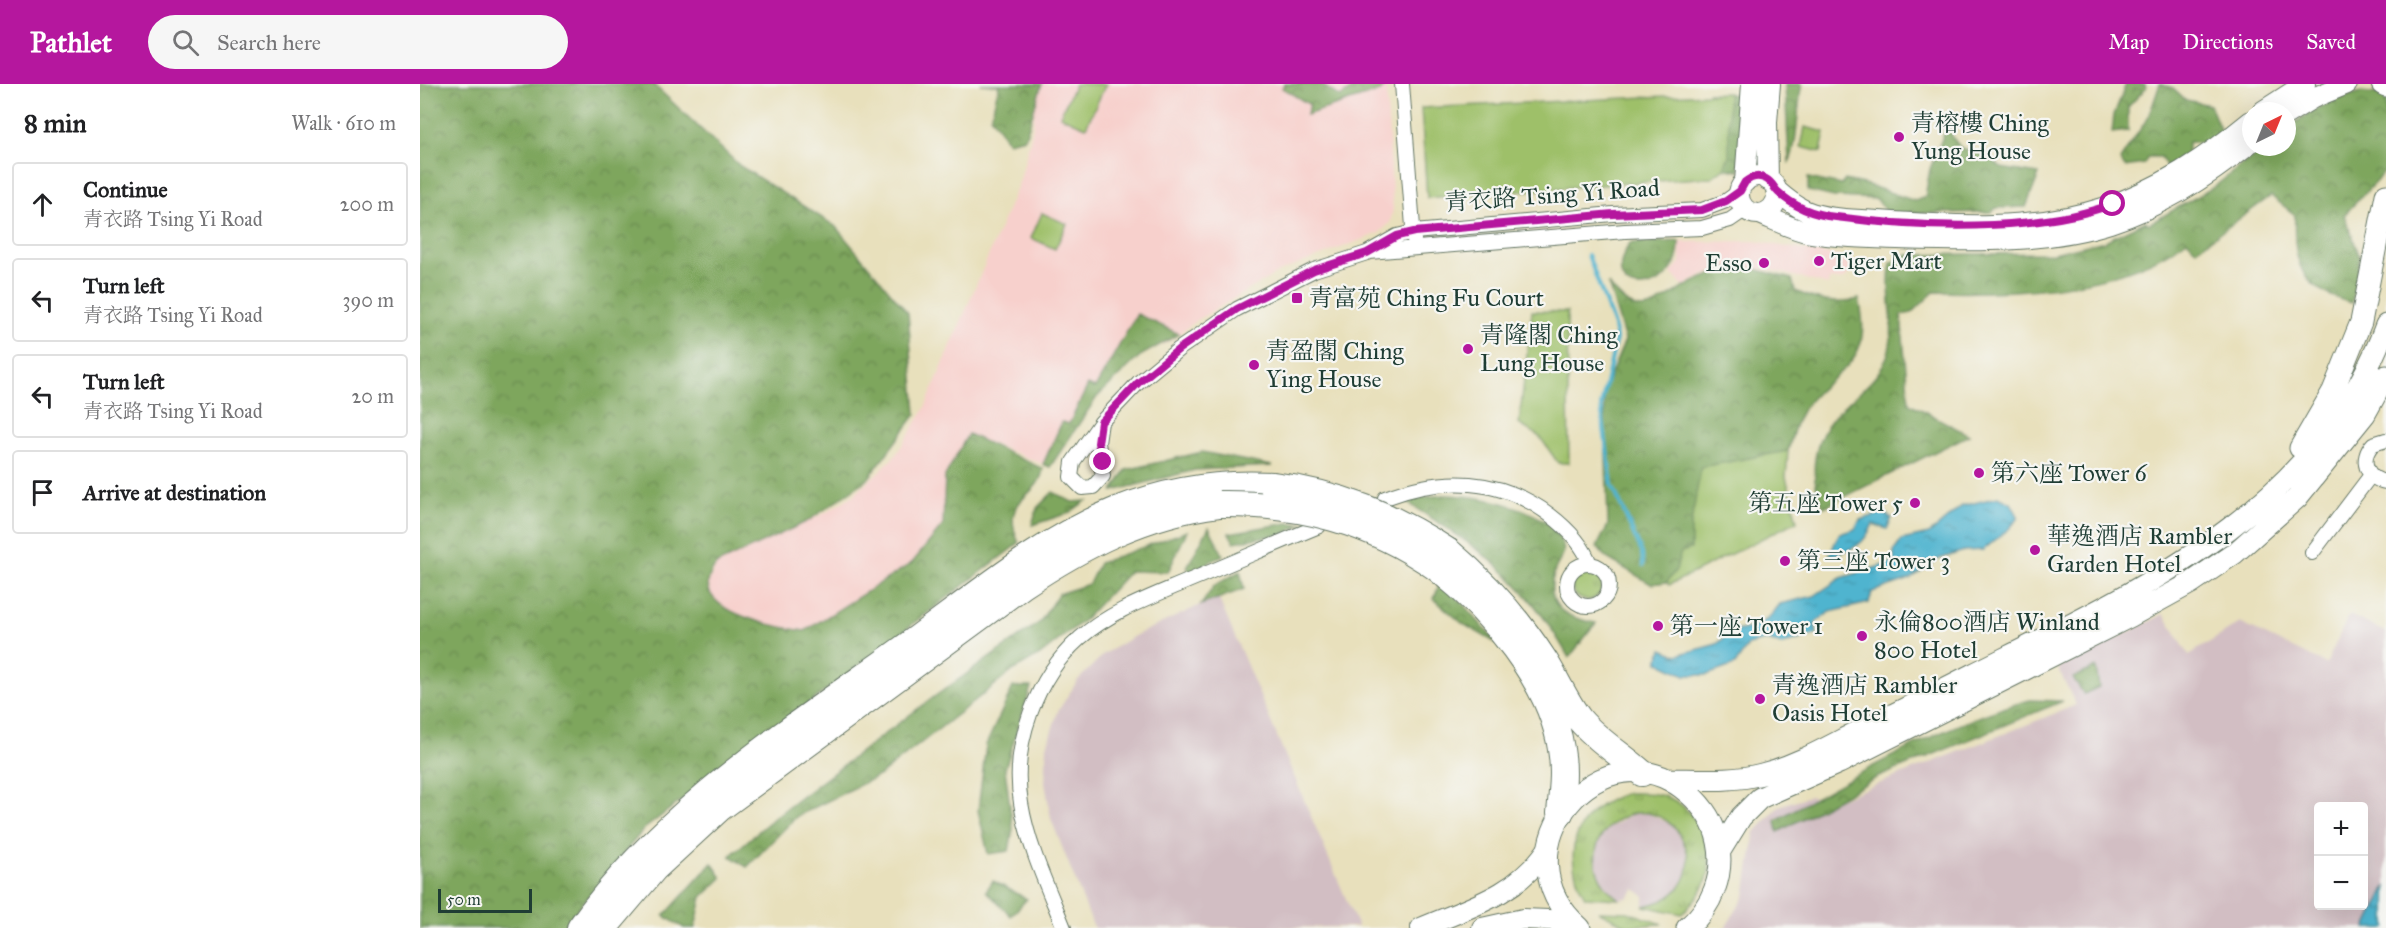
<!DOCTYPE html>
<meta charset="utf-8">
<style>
:root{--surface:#fff;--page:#f6f6f6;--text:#202124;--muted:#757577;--line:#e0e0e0;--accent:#b5179e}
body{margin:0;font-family:"IM FELL Great Primer","Noto Serif TC",serif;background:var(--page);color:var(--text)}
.controls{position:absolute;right:18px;bottom:18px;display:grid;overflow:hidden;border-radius:6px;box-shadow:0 6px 24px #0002}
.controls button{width:54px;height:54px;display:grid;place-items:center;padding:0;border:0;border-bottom:2px solid var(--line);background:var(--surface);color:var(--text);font:30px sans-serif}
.compass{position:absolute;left:1822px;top:18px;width:54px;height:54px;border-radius:50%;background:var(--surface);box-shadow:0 6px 24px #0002;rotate:43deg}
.scale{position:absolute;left:18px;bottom:15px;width:94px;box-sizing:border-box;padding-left:6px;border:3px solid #1f3d34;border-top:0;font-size:16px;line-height:21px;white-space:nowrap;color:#1f3d34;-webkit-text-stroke:4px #f6f6f2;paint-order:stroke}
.stop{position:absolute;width:18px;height:18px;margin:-14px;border:4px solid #b5179e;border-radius:50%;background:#fff}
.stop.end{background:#b5179e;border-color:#fff;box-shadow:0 2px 6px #0008}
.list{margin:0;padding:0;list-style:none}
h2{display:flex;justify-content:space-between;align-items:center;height:78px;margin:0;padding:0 24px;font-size:26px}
h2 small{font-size:20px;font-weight:400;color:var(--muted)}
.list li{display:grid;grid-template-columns:39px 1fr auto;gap:18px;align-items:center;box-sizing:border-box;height:84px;margin:0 12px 12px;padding:0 12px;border:2px solid var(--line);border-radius:6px}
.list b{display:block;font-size:22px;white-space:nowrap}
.list p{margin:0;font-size:20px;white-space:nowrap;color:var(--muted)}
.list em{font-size:20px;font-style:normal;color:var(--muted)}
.icon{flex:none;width:33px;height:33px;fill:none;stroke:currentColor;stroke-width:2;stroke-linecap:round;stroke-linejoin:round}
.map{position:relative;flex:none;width:1966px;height:844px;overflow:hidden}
header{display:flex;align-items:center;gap:36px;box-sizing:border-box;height:84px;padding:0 30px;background:var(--accent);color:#fff}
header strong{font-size:28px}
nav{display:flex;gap:33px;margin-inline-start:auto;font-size:21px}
.search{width:420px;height:54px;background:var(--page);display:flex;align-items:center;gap:15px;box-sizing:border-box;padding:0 21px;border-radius:33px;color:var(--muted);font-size:22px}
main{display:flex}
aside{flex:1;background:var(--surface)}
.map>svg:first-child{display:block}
</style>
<header>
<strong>Pathlet</strong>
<div class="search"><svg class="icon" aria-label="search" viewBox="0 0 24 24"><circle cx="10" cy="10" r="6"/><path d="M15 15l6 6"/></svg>Search here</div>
<nav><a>Map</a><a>Directions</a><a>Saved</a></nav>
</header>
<main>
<aside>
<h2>8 min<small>Walk · 610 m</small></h2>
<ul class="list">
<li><svg class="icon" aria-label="ahead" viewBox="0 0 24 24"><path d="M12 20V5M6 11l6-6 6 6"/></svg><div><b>Continue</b><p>青衣路 Tsing Yi Road</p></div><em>200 m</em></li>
<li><svg class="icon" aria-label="left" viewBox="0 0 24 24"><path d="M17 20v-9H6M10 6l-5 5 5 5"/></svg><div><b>Turn left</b><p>青衣路 Tsing Yi Road</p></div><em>390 m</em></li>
<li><svg class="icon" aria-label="left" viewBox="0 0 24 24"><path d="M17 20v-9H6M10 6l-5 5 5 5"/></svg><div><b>Turn left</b><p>青衣路 Tsing Yi Road</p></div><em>20 m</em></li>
<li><svg class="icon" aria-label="arrive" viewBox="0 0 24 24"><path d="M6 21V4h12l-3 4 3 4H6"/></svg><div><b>Arrive at destination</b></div></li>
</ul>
</aside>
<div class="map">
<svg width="1966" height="844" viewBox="0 0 1966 844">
<defs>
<pattern id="grass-tufts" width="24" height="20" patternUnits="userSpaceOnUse" patternTransform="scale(1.5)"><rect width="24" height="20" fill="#9ec069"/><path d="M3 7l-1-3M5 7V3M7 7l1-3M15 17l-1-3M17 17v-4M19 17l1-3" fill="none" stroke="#809d57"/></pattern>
<pattern id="forest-crowns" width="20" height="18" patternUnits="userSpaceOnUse" patternTransform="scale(1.5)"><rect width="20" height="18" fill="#7ea65d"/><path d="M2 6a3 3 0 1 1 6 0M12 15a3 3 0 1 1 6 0" fill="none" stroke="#67884e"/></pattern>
<pattern id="water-ripples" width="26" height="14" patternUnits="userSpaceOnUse" patternTransform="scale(1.5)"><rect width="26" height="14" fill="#50b4cf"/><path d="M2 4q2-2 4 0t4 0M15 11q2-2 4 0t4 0" fill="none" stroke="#4294a9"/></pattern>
</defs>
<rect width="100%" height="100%" fill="#f6f6f2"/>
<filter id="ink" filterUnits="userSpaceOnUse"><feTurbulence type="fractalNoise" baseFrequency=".0167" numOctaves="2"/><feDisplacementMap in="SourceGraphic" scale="12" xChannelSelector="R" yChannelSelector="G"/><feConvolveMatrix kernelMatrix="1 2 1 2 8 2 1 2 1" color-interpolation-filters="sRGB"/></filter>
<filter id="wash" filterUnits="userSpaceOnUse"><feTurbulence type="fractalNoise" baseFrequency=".008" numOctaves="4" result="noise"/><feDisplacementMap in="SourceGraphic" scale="24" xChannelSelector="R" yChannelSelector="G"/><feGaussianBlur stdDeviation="1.35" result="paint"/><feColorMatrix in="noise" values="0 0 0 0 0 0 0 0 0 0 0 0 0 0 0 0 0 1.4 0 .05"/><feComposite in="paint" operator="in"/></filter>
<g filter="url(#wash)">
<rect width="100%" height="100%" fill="#e8e0bc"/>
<path fill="#f7d0cc" d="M618,0H966L973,125L970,139L959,149L859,188L779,235L748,258L720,272L677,313L630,383L548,350L525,392L523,440L492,479L385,547L353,543L302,523L292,512L288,499L297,480L405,429L435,410L475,372L504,326L600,96L612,48Z
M1334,157L1423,173L1428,177L1430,188L1424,195L1409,196L1408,201L1352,186L1316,183L1283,191L1263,202L1251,189L1260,178V158Z"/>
<path fill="#d2bec3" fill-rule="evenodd" d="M798,513L938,843L674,844L631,735L625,698L627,662L638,627L658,596L684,570L716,551Z
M1744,530L1769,571L1820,539L1906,580L1929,531L1966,548V844H1305L1325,812L1335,748L1359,722L1389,712L1415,717L1656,621L1638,584ZM1898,722H1944V822H1898Z
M1227,729L1253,741L1263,753L1270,783L1264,799L1254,811L1240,819L1224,822V812L1215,805L1207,814L1199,815L1190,809L1177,787L1175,771L1178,756L1187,745L1212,730Z"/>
<path fill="url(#grass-tufts)" stroke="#5e7e4e" stroke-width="1.5" d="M1152 501a15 15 0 1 1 30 0a15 15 0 1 1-30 0Z
M1207,709C1221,709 1236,708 1249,714C1276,725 1294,764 1288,792C1284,807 1272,819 1262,830L1224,822C1312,805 1251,695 1194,739C1184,747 1177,755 1176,769C1173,788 1184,804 1199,815L1165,813C1139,766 1158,725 1207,709Z
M1178,827L1208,828L1242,840L1208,842Z"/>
<path fill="url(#forest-crowns)" stroke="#4e7248" stroke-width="1.5" d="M0,0H233L320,82L415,142L488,229L496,330L448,395L388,437L297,480C258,526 357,543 385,547L492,479L523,441L525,392L548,350L623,385C619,416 578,412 599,459L224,745L142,844H0Z
M560,0H622L605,54L588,58L571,33L579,1Z
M864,0H901L920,13L939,0H966L961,7L886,31L890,21L862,4Z
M1365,0H1382C1377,21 1378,63 1369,78Z
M1706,0H1725L1726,4L1708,23V47L1692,49L1694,31Z
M1740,0L1753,4L1766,16L1790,21L1802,50L1795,59L1768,58V77L1750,89L1741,73H1728L1724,80L1705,83L1700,76L1729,32Z
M1941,8L1961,10L1966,14V87L1924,131L1940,173L1932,219C1881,206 1872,179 1875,131L1851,112L1776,166L1767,156C1702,207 1593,210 1514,208L1492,229L1481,231L1489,319L1549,351L1404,423C1387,391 1393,356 1417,329C1435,310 1455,300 1466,275C1479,245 1464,209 1471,179L1487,171L1633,169L1685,157L1726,137L1728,140L1736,136L1794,103L1844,63H1867V45C1890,26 1912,16 1941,8Z
M1288,9L1322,11L1319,87L1302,84L1304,41Z
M1529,37L1532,53L1541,64L1568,72L1581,84L1619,90L1606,123L1576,124L1572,128L1467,130L1457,115L1414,113L1388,107V94L1421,101L1425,96L1448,101L1495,117L1505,113L1510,85Z
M1259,157C1261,217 1172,219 1210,159Z
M1309,185H1335L1372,195L1375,207C1396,216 1416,222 1439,215C1456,286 1411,283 1382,327C1374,340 1372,353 1368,367L1281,383L1271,440V466L1261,469L1256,486L1247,498L1231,500L1185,473L1177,463L1188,441L1184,307L1205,256L1188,199C1220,243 1234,219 1270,200C1282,193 1296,190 1309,185Z
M717,230L759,250L720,272L677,313L630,383L623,380L642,338L649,340L668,301L675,304Z
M782,368L852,382L775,386L693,407L706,386Z
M633,408L652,418L666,417L649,429L612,441L617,424Z
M1024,411C1059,411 1139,424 1144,467C1142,475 1136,481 1134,489C1124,524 1147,534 1176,539L1149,574C1104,492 1059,464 983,416Z
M868,439L883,440L863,450L814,458L809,449Z
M789,443L803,471L770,488L767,483Z
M767,447L748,488L710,487L664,536L620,571L594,586L460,691L377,732L327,783L310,772L355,733L504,620L620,538L638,510L669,500L679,479Z
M820,487L824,505L781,521L794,502Z
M1021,495L1078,560L1043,540L1014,515Z
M1676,583L1679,603L1664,610L1653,594Z
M593,603H611L585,685L593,745L589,767L568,770L558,726L566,661Z
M1610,616L1643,617L1456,694L1358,748L1356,736C1434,692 1524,639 1610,616Z
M292,779L302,794L282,813L275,844H264L244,832Z
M573,797L607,815L591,832L566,807Z"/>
<path fill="#9ec069" stroke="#5e7e4e" stroke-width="1.5" d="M655,0H686L666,43L640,32Z
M1308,9L1309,71L1304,84L1292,93L1007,114L1001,24Z
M1385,43L1405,48L1401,68L1381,63Z
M622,129L647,140L635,165L611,154Z
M1112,227L1147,228L1149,379H1138L1120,353L1099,340Z
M1368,367L1366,393L1377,437L1249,501L1247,498L1256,486L1261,468L1271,465V440L1281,383Z"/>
<path fill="url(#water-ripples)" stroke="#387882" stroke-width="1.5" d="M1578,413L1591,419L1598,432L1591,443L1563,466L1544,467L1519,475L1490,495L1452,508L1449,519L1410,528L1395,539L1397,550L1361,561L1349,556L1328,561L1315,581L1287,591H1265L1238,578L1242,565L1257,571L1297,560L1311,548L1330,544L1348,535L1360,520L1394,512L1421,494L1474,478V467L1482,456L1509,450L1542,422Z
M1463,429L1472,434L1467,445L1453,440C1442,464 1433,465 1409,472L1419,450L1435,445L1440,436Z
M1966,802V844H1946Z"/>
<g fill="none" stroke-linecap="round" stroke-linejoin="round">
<path stroke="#50b4cf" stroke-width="4" d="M1168,171L1194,242L1196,255L1181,322L1192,401L1222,469L1223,481"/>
</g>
</g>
<g filter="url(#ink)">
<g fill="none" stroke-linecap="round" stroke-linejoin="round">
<g stroke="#657664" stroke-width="16">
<path id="street" d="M982,0L994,156
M949,168L1205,147L1282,144L1310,136L1326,125
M681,338L678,359L683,392L673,403L662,404L651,393L653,378L681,338L718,299L759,265L817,225L894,186L947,169L977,152L994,148L1193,130L1282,126L1306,117L1320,107
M1966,356L1953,360C1939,375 1946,395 1966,398
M965,414C1022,392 1080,393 1130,431C1147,444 1163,460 1170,480
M1892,469L1951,391
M1147 501a21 21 0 1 1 42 0a21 21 0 1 1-42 0Z
M644,844C628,804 608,762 601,719C591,661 616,593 660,554C691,527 731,513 768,497C812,479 855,460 899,442"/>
</g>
<g stroke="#657664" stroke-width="22">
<path id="secondary" d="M1843,27L1885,0
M1867,30L1893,14L1927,0
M1319 111a19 19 0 1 1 38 0a19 19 0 1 1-38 0Z
M1348,96L1347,38L1350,0
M1325,98L1332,0
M1356,106C1365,114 1375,122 1386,127C1408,136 1434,135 1458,137C1531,142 1612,147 1683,124C1740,105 1786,74 1831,37
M1340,130C1357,137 1374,146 1391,149C1420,154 1449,154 1478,155C1547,157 1624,160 1690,139C1743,122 1788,93 1831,58
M1001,844C1050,823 1095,812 1127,766
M1062,844L1103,835L1153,837"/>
</g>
<g stroke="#657664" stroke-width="23">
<path id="primary" d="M1962,0L1966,2
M1880,364L1913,307L1941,238L1966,111
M1247,695C1277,695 1312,698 1342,690C1374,682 1404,665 1433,650C1473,631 1512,611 1551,591C1716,508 1898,428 1966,241
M1300,767L1321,733L1340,714L1419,679L1711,532L1771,499L1815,469L1877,414L1945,330L1966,292
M1160,844C1071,767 1183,636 1268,709C1283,722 1294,738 1298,758C1305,791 1292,823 1267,844"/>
</g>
<g stroke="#657664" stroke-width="28">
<path id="highway" d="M1029,468C1067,500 1098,535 1125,577C1137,596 1146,618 1160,636C1178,657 1202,671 1222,689
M1017,484C1069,525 1131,597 1141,665C1145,687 1142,708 1140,729
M160,844C245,725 370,646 488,561C554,513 620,457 697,426C747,406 798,398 852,401
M184,844L234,785L300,724L602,502C663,461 725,429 799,420"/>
</g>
<use href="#street" stroke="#fff" stroke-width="14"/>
<use href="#secondary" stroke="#fff" stroke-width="20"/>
<use href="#primary" stroke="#fff" stroke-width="21"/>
<use href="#highway" stroke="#fff" stroke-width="26"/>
<g stroke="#657664" stroke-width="28" stroke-linecap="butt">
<path id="highway-bridge" d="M852,401C918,409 973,431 1029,468
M799,420C880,419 950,437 1017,484"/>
</g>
<use href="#highway-bridge" stroke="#fff" stroke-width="26"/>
</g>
</g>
<g fill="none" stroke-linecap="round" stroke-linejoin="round" filter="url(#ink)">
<path stroke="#b5179e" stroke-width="8" d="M683,378L678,359L681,338L718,299L759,265L817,225L894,186L947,169L977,152L994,148L1193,130L1282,126L1306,117L1320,107L1325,98C1331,93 1339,91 1346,95C1352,98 1354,104 1358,108C1375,124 1394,131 1416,133C1498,144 1614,149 1693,120"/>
</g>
<g fill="#b5179e" stroke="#f6f6f2" stroke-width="2">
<circle cx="1479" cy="53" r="6"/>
<circle cx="1399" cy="177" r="6"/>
<circle cx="1344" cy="179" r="6"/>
<rect x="871" y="208" width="12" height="12" rx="3"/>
<circle cx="1048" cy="265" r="6"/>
<circle cx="834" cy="281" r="6"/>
<circle cx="1559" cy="389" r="6"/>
<circle cx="1495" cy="419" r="6"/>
<circle cx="1615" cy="466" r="6"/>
<circle cx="1365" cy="477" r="6"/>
<circle cx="1238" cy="542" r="6"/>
<circle cx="1442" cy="552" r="6"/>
<circle cx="1340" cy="615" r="6"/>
</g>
<g text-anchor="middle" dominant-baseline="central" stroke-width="4.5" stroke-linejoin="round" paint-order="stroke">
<g font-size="24" fill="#1f3d34" stroke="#f6f6f2" text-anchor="start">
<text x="1491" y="39">青榕樓 Ching<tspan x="1491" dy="28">Yung House</tspan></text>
<text x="1411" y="177">Tiger Mart</text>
<text x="1332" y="179" text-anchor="end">Esso</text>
<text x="889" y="214">青富苑 Ching Fu Court</text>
<text x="1060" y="251">青隆閣 Ching<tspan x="1060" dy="28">Lung House</tspan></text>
<text x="846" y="267">青盈閣 Ching<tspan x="846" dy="28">Ying House</tspan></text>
<text x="1571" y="389">第六座 Tower 6</text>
<text x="1483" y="419" text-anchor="end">第五座 Tower 5</text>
<text x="1627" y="452">華逸酒店 Rambler<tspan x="1627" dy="28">Garden Hotel</tspan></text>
<text x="1377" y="477">第三座 Tower 3</text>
<text x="1454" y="538">永倫800酒店 Winland<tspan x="1454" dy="28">800 Hotel</tspan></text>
<text x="1250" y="542">第一座 Tower 1</text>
<text x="1352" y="601">青逸酒店 Rambler<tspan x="1352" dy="28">Oasis Hotel</tspan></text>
</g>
<g font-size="24" fill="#1f3d34" stroke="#f6f6f2">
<text transform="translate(1132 111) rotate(-4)">青衣路 Tsing Yi Road</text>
</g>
</g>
</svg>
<div class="controls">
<button>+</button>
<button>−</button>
</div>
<svg class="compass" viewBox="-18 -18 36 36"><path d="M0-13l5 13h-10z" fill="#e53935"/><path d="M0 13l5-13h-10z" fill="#757577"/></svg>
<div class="scale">50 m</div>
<div class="stop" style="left:1693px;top:120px"></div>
<div class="stop end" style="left:683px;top:378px"></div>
</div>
</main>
